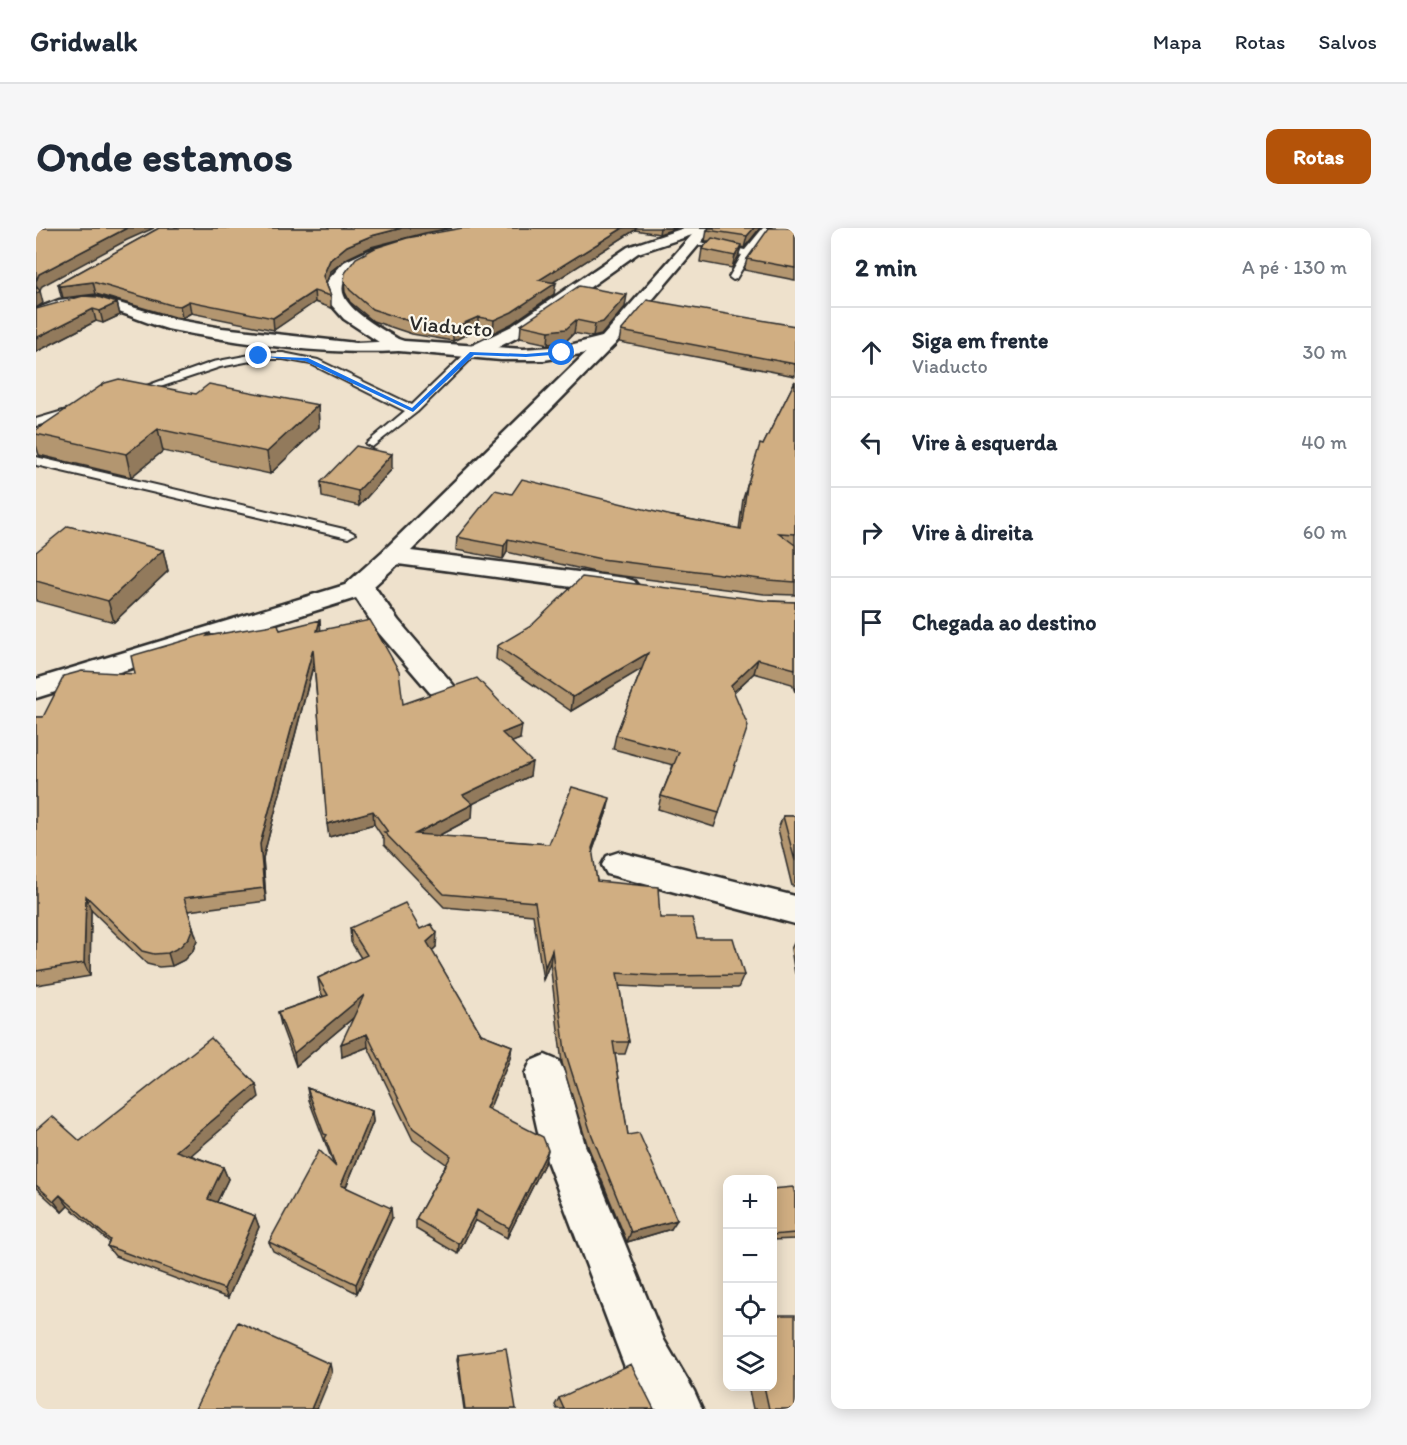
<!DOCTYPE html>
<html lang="pt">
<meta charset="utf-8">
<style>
:root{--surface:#fff;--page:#f6f6f7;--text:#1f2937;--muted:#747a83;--line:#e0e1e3;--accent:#b45309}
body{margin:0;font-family:Itim,sans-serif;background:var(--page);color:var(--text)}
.controls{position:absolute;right:18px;bottom:18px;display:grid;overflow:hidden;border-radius:12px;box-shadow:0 3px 15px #0003}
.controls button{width:54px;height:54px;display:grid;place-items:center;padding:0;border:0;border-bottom:2px solid var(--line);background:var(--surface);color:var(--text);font:30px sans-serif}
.stop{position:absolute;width:18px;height:18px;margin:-14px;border:4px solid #1a73e8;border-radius:50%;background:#fff}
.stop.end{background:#1a73e8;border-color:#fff;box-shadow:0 2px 6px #0008}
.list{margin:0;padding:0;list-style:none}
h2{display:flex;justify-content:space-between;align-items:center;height:78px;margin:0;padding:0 24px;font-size:26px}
h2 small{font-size:20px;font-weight:400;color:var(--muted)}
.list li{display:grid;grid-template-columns:39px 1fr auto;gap:18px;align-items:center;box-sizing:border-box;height:90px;padding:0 24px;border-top:2px solid var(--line)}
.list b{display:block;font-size:22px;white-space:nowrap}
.list p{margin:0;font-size:20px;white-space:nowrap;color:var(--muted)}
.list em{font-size:20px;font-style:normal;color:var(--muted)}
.icon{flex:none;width:33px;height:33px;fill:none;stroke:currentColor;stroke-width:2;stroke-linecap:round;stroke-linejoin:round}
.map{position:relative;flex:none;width:759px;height:1181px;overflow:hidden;border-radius:12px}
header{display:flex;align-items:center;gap:36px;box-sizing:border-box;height:84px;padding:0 30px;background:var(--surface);border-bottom:2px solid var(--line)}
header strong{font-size:28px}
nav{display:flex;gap:33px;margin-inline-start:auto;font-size:21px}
.intro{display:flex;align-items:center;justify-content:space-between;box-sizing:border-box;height:144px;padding:0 36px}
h1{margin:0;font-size:42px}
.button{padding:15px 27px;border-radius:12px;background:var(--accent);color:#fff;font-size:21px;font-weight:700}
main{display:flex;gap:36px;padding:0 36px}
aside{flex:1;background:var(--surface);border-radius:12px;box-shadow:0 3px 15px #0003}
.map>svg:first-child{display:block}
</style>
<header>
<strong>Gridwalk</strong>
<nav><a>Mapa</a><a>Rotas</a><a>Salvos</a></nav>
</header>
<div class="intro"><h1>Onde estamos</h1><a class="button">Rotas</a></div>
<main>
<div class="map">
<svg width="759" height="1181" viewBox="0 0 759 1181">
<rect width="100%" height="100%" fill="#eee1cc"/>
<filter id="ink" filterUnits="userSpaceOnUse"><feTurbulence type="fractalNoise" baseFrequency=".0167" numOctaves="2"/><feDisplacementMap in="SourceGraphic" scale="12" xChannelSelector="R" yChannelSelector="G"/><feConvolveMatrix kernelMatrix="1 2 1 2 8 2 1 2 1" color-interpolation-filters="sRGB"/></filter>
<g filter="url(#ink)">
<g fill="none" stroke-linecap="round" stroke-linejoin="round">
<g stroke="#2b2b2b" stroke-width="4">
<path id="service" d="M727,0H735L715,26L700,51L697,52L693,49L706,27L653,15L657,13L709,22Z
M432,123L441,125L381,184L336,219L330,216L332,214L369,183L275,136L247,131H225L184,139L100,167H92L91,165L177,134L225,125H247L282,132L376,177Z
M44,178L50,181L48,183L0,198V191Z
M0,229L312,302L319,306L312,310L0,237Z"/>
</g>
<g stroke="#2b2b2b" stroke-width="5">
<path id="minor" d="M648,0H670L668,3L602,25L488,106L443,129H429L427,125L429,121L476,98L592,19Z
M59,68L137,91L186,100L320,115L362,113L368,114L371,118L368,122L362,123C290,127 207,116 136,102C113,97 78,79 57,78C36,77 19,87 0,92V81L23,72Z
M572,108L578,109L581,113L578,117L375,323L589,350L598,353L602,358L598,363L589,366L362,336L338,358L362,392L420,460L416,467L406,469L396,467L342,404L320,370L0,470V451L309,357L347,323L566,109Z
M583,624L759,668V696L571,646L566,637L571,628Z
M509,827L523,833L529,846L549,917L628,1112L658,1163L666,1181H612L592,1147L505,917L489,846L495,833Z"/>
</g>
<g stroke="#2b2b2b" stroke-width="5">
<path id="tertiary" d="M662,0H677L578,117L551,125L508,132H465L363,123L349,118L308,91L292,73L288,63L291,53L308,34L331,23L355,16L363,21C356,28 342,30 333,34C272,62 331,92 362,111L368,113L487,121L530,118L566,109Z"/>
</g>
<use href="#service" fill="#fbf7ec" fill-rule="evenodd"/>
<use href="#minor" fill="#fbf7ec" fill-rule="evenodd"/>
<use href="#tertiary" fill="#fbf7ec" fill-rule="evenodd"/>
</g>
<path fill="#b39670" stroke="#2b2b2b" stroke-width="1.5" d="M123,0H416L389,5L335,19L312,30L295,43L290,55L295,68V80L279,74L238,102L155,85L146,90L138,89L60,66L27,70L25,68L22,56Z
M426,0H641L623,6L599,2L517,54L518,66L475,96L457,105L442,101L417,113L376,106L337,93L314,74L309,64L308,53Z
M724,0L708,20L705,19L702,29L696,40L664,34L666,21L673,13H669L671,2Z
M759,0V52L708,42L711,31Z
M81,75L84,87L67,95L60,93L0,124V81Z
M589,79L565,107L557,109L538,105L529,114L512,116L484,110L485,97Z
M759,98V148L583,114L585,103Z
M759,153V367L728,366L563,345L471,324L467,331L420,322L421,309L476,266L636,288L703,301L707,271L711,258L727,217Z
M160,166L282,177L283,199L234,246L127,223L95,249L3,227L0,217V202Z
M356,241L323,278L286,269L285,254Z
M127,322L132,343L78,394L0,373V324Z
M732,373L759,374V464L756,456L718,445L698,464L683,585L678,599L622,581L625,568L637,537L577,521L580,507L606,440L535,483L460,431L461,418Z
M244,402L285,403L367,476L484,511L475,514L494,548L436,576V590L402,608L513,616L571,583L556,624L561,653L624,690L661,710L708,747L702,760H624L583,758L593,814L589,826H579L592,907L635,1001L591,1014L551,916L526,835L514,735L507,752L497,687L408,679L348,617V611L338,596L293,609L278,435L227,630L230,673L152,683L161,712L157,722L148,732L136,738L123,739L111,736L55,682L54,748L0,757V489H7L99,446L174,405L175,407Z
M747,588H759V658H756L742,601Z
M314,700L384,701L400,719L396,723L445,806L476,818L474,830L453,881L509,934L471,1010L439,992L422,1026L380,1001V991L410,936L377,912L332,819L306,829L317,790L260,838L245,797L242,784L287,768L284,763L282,750L325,730L315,714Z
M759,713V746L755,721Z
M271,860L336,883L337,894L310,959L356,990L321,1065L237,1023L233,1014L297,935L273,872Z
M223,869L154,927L187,939L192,951L181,974L219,988L223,999L192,1070L79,1028L71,1018L73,1014L32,978L26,984L0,960V902L44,913Z
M736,961L759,966V1011L736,1012Z
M422,1127L480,1181H428L421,1131Z
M712,1158H736L759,1181H717Z
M523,1170L618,1181H521L519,1177Z"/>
<path fill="#927a5b" stroke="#2b2b2b" stroke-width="1.5" d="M91,0H118L91,12L6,58L4,63L7,75L0,80V53L3,46Z
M366,0H416L389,5L335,19L312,30L295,43L288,60L287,48L294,32L311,18L335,8Z
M587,0H600L599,2L502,64L503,52Z
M624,0H641L623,6Z
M718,0H724L708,20L711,8Z
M705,17L702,29L696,40L699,28Z
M57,54L60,66L27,70L24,58Z
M520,55L518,66L475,96L457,105L458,92Z
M278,63L279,74L238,102L237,90Z
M591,67L589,79L565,107L557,109L559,96Z
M153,73L155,85L146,90L144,78Z
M81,75L84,87L67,95L64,83Z
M57,81L60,93L0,124V110Z
M442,89V101L417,113V100Z
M540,92L538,105L529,114L512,116L513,103Z
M282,177L283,199L234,246L231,224Z
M122,201L127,223L95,249L90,226Z
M356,226V241L323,278L322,263Z
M472,311L471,324L467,331L468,318Z
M127,322L132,343L78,394L72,373Z
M284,392L285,406L281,403Z
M277,421L278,434L227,630L230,673L228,660L224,616Z
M612,425L609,439L535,483L537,469Z
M722,431L718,445L690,471L695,457Z
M486,497L484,511L464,519L466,505Z
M496,534L494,548L426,581L427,567Z
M574,570L571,583L553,633L556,620Z
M437,576L436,590L379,620V606Z
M337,583L338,596L293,609L291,596Z
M50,668L55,682L54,748L48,735Z
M157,699L161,712L157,722L148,732L136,738L132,725Z
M401,705L400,719L391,727V714Z
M516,722L514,735L507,752L509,739Z
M328,767L329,780L260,838L258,825Z
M331,806L332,819L306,829L305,816Z
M476,818L474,830L449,892L450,880Z
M220,856L223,869L146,935L140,923Z
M336,883L337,894L306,968L305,957Z
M512,922L509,934L471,1010L473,1000Z
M187,939L192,951L177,982L172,971Z
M24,967L32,978L26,984L18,973Z
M355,980L356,990L321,1065L320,1056Z
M441,982L439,992L422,1026L423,1016Z
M219,988L223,999L192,1070L188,1061Z
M641,992L635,1001L591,1014L595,1004Z
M294,1136L296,1145L281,1181H275Z"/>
<path fill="#d0ae82" stroke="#2b2b2b" stroke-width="1.5" d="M0,0H91L3,46L0,53Z
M123,0H366L335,8L311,18L294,32L287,48L295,68L278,63L237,90L153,73L144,78L135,77L57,54L24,58L22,56Z
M426,0H587L503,52L520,55L476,84L458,92L442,89L417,100L376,94L336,81L314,62L308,53L309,45L320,30L339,20L371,10Z
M673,0H718L711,8L671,2Z
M733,0H759V40L711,31Z
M676,10L705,17L699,28L666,21Z
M0,58L4,63L0,66Z
M543,58L591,67L567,94L559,96L540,92L530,101L513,103L485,97Z
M47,68L62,69L81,75L64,83L57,81L0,110V81Z
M611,72L759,98V136L585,103Z
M83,151L160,166L173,156L282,177L231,224L122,201L90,226L0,206V202L69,155Z
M759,153V306L743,305L759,317V354L732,352L565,331L472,311L468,318L421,309L459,262L476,266L486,251L636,288L705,301L711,258L724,216L727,217Z
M320,218L356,226L322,263L285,254Z
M32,298L127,322L72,373L0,353V324Z
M546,349L732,373L759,374V441L722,431L695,457L712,498L683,585L625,568L643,524L580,507L612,425L537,469L461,418L495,398Z
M284,392L281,403L334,392L363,443L367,476L441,450L486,497L466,505L496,534L427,567L437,576L379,606L513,616L536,559L574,570L556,620L561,653L622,659L624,690H656L661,710H697L708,747L628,748L581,745L593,814H577L592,907L603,905L641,992L595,1004L555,905L529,823L516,722L509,739L499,674L408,666L348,604H352L337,583L291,596L277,421L224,616L228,660L148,670L157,699L153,709L144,719L132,725L118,726L106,723L50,668L48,735L0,743V489H7L28,448L46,443L99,446L95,428L174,405L171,408L242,396L244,402Z
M747,588H759V633Z
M369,675L384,701L395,696L401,705L391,714L445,806L476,818L450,880L507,909L512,922L473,1000L441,982L423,1016L380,991L415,928L377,900L331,806L305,816L328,767L258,825L242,784L292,767L282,750L331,727L314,700Z
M175,810L220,856L140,923L187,939L172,971L219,988L188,1061L71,1018L74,1012L24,967L18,973L0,957V902L16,888L44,913Z
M271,860L336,883L305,957L355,980L320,1056L233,1014L283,922L300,939L289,910L291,907L288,906Z
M757,959L759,966V1005L736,1007V961Z
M736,1087H759V1181H733L728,1158H736Z
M202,1094L294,1136L275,1181H159Z
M470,1120L480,1181H429L422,1127Z
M595,1136L618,1181H528L523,1170Z"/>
</g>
<path fill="#1a73e8" d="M526,123L528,126L490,129L438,127L377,184L269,133L220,128L272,130L376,180L434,124L490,126Z"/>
<g text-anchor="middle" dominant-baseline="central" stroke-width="4.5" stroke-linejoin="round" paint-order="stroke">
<g font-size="22" fill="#2b2b2b" stroke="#fbf7ec">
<text transform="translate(415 98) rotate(5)">Viaducto</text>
</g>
</g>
</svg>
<div class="controls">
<button>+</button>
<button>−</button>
<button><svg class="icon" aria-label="locate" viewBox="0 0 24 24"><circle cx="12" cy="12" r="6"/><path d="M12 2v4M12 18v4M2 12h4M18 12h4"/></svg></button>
<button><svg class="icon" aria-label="layers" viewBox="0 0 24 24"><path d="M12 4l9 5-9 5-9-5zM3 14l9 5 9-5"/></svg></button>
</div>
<div class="stop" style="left:526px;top:125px"></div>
<div class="stop end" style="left:223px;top:128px"></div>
</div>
<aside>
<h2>2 min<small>A pé · 130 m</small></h2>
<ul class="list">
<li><svg class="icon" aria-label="ahead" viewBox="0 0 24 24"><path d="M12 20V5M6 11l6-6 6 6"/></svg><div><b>Siga em frente</b><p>Viaducto</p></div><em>30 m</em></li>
<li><svg class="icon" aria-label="left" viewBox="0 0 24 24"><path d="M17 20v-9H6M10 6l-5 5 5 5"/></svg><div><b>Vire à esquerda</b></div><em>40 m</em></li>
<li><svg class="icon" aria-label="right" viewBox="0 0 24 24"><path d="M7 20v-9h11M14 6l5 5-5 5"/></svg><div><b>Vire à direita</b></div><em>60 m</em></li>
<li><svg class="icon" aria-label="arrive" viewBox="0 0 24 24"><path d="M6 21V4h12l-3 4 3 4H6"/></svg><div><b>Chegada ao destino</b></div></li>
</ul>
</aside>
</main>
